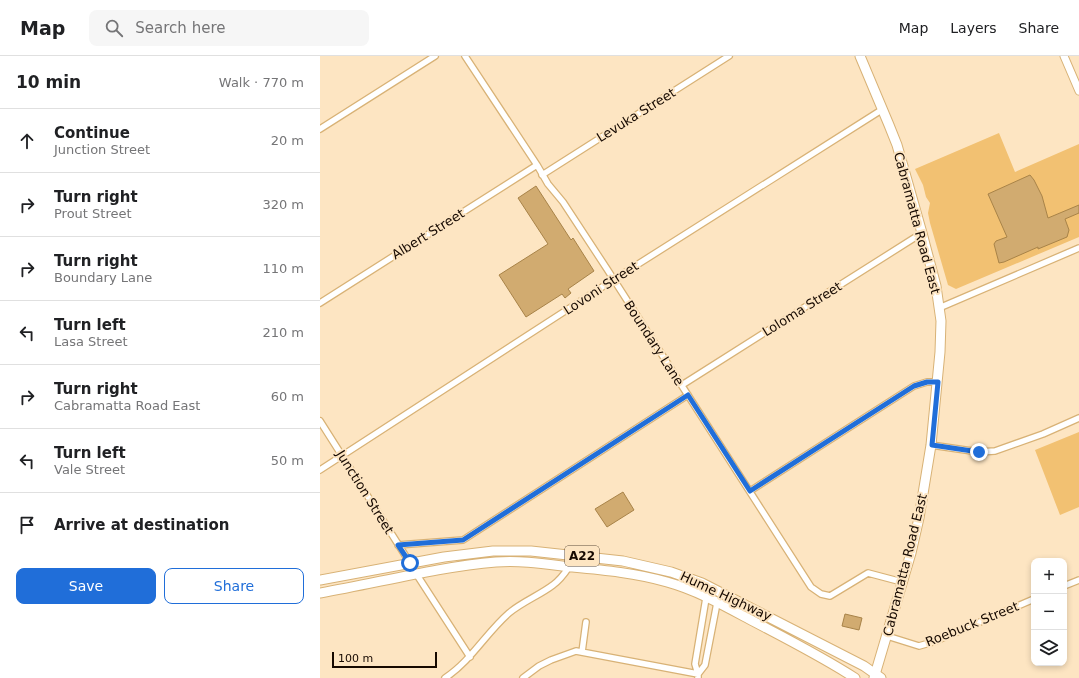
<!DOCTYPE html>
<meta charset="utf-8">
<style>
:root{--surface:#fff;--page:#f6f6f6;--text:#202124;--muted:#757577;--line:#e0e0e0;--accent:#206ed9}
body{margin:0;font-family:"DejaVu Sans",sans-serif;background:var(--page);color:var(--text)}
.controls{position:absolute;right:12px;bottom:12px;display:grid;overflow:hidden;border-radius:8px;box-shadow:0 2px 6px #0003}
.controls button{width:36px;height:36px;display:grid;place-items:center;padding:0;border:0;border-bottom:1px solid var(--line);background:var(--surface);color:var(--text);font:20px sans-serif}
.scale{position:absolute;left:12px;bottom:10px;width:105px;box-sizing:border-box;padding-left:4px;border:2px solid #160900;border-top:0;font-size:11px;line-height:14px;white-space:nowrap;color:#160900;-webkit-text-stroke:3px #fde5c2;paint-order:stroke}
.stop{position:absolute;width:12px;height:12px;margin:-9px;border:3px solid #206ed9;border-radius:50%;background:#fff}
.stop.end{background:#206ed9;border-color:#fff;box-shadow:0 1px 4px #0008}
.list{margin:0;padding:0;list-style:none}
h2{display:flex;justify-content:space-between;align-items:center;height:52px;margin:0;padding:0 16px;font-size:17px}
h2 small{font-size:13px;font-weight:400;color:var(--muted)}
.list li{display:grid;grid-template-columns:26px 1fr auto;gap:12px;align-items:center;box-sizing:border-box;height:64px;padding:0 16px;border-top:1px solid var(--line)}
.list b{display:block;font-size:15px;white-space:nowrap}
.list p{margin:0;font-size:13px;white-space:nowrap;color:var(--muted)}
.list em{font-size:13px;font-style:normal;color:var(--muted)}
.actions{display:flex;gap:8px;padding:12px 16px}
.actions a{flex:1;padding:9px 0;border:1px solid var(--accent);border-radius:8px;text-align:center;font-size:14px;color:var(--accent)}
.actions .main{background:var(--accent);color:#fff}
.icon{flex:none;width:22px;height:22px;fill:none;stroke:currentColor;stroke-width:2;stroke-linecap:round;stroke-linejoin:round}
.map{position:relative;flex:none;width:759px;height:622px;overflow:hidden}
header{display:flex;align-items:center;gap:24px;box-sizing:border-box;height:56px;padding:0 20px;background:var(--surface);border-bottom:1px solid var(--line)}
header strong{font-size:19px}
nav{display:flex;gap:22px;margin-inline-start:auto;font-size:14px}
.search{width:280px;height:36px;background:var(--page);display:flex;align-items:center;gap:10px;box-sizing:border-box;padding:0 14px;border-radius:8px;color:var(--muted);font-size:15px}
main{display:flex}
aside{flex:1;background:var(--surface)}
.map>svg:first-child{display:block}
</style>
<header>
<strong>Map</strong>
<div class="search"><svg class="icon" aria-label="search" viewBox="0 0 24 24"><circle cx="10" cy="10" r="6"/><path d="M15 15l6 6"/></svg>Search here</div>
<nav><a>Map</a><a>Layers</a><a>Share</a></nav>
</header>
<main>
<aside>
<h2>10 min<small>Walk · 770 m</small></h2>
<ul class="list">
<li><svg class="icon" aria-label="ahead" viewBox="0 0 24 24"><path d="M12 20V5M6 11l6-6 6 6"/></svg><div><b>Continue</b><p>Junction Street</p></div><em>20 m</em></li>
<li><svg class="icon" aria-label="right" viewBox="0 0 24 24"><path d="M7 20v-9h11M14 6l5 5-5 5"/></svg><div><b>Turn right</b><p>Prout Street</p></div><em>320 m</em></li>
<li><svg class="icon" aria-label="right" viewBox="0 0 24 24"><path d="M7 20v-9h11M14 6l5 5-5 5"/></svg><div><b>Turn right</b><p>Boundary Lane</p></div><em>110 m</em></li>
<li><svg class="icon" aria-label="left" viewBox="0 0 24 24"><path d="M17 20v-9H6M10 6l-5 5 5 5"/></svg><div><b>Turn left</b><p>Lasa Street</p></div><em>210 m</em></li>
<li><svg class="icon" aria-label="right" viewBox="0 0 24 24"><path d="M7 20v-9h11M14 6l5 5-5 5"/></svg><div><b>Turn right</b><p>Cabramatta Road East</p></div><em>60 m</em></li>
<li><svg class="icon" aria-label="left" viewBox="0 0 24 24"><path d="M17 20v-9H6M10 6l-5 5 5 5"/></svg><div><b>Turn left</b><p>Vale Street</p></div><em>50 m</em></li>
<li><svg class="icon" aria-label="arrive" viewBox="0 0 24 24"><path d="M6 21V4h12l-3 4 3 4H6"/></svg><div><b>Arrive at destination</b></div></li>
</ul>
<div class="actions"><a class="main">Save</a><a>Share</a></div>
</aside>
<div class="map">
<svg width="759" height="622" viewBox="0 0 759 622">
<rect width="100%" height="100%" fill="#fde5c2"/>
<path fill="#f2c172" d="M679,77L695,116L759,88V181L636,233L628,229L610,167L608,157L610,147L606,141L603,129L595,113Z
M759,376V451L740,459L715,394Z"/>
<path fill="#d1ab70" stroke="#a88348" d="M710,119L714,124L722,140L728,162L759,149V157L745,163L749,174L747,181L718,193V191L684,206L679,207L674,188L676,185L687,181L668,138Z
M216,130L251,184L253,182L274,215L248,233L251,237L245,242L242,238L206,261L179,219L228,188L198,142Z
M303,436L314,454L287,471L275,453Z
M525,558L542,562L539,574L522,570Z"/>
<g fill="none" stroke-linecap="round" stroke-linejoin="round">
<g stroke="#d8b276" stroke-width="8">
<path id="minor" d="M145,0L217,109L228,128L243,146L287,213L491,531L501,538L510,540L548,517L582,526
M0,73L115,0
M222,119L409,0
M0,247L217,109
M619,252L759,192
M362,329L602,177
M0,365L90,507
M611,389L659,396L675,395L723,378L759,362
M0,414L293,224L563,53
M430,435L594,330L607,326H618
M78,489L143,484L368,339
M97,519L150,601
M744,530L759,524
M567,580L599,590L613,586L714,543
M262,596L266,566
M378,618L385,609L397,547
M125,622C151,605 166,577 189,557C202,546 220,539 233,529C240,524 245,517 249,511
M203,622L219,610L231,604L256,595L378,618
M378,622V618L375,608L386,542"/>
</g>
<g stroke="#d8b276" stroke-width="9">
<path id="tertiary" d="M744,0L759,35"/>
</g>
<g stroke="#d8b276" stroke-width="11">
<path id="primary" d="M540,0L569,69L577,89L602,177L616,230L621,265L620,296L611,389L599,462L591,497L554,622"/>
</g>
<g stroke="#d8b276" stroke-width="11">
<path id="trunk" d="M0,524L124,501L173,495H211L303,505L351,516L382,527L544,610L561,622
M0,537C58,527 117,511 176,506C201,504 226,508 251,511C283,514 316,517 347,526C376,534 403,549 429,563C465,582 501,600 535,622"/>
</g>
<use href="#minor" stroke="#fff" stroke-width="5.5"/>
<use href="#tertiary" stroke="#fff" stroke-width="7"/>
<use href="#primary" stroke="#fff" stroke-width="9"/>
<use href="#trunk" stroke="#fff" stroke-width="9"/>
</g>
<g fill="none" stroke-linecap="round" stroke-linejoin="round">
<path stroke="#206ed9" stroke-width="5" d="M90,507L78,489L143,484L368,339L430,435L594,330L607,326H618L612,389L659,396"/>
</g>
<g text-anchor="middle" dominant-baseline="central" stroke-width="4" stroke-linejoin="round" paint-order="stroke">
<rect fill="#fde5c2" stroke="#5b4b3a" stroke-width="1" x="245" y="490" width="34" height="20" rx="3"/>
<g font-size="12" font-weight="bold" fill="#160900">
<text x="262" y="500">A22</text>
</g>
<g font-size="13" fill="#160900" stroke="#fde5c2">
<text transform="translate(316 59) rotate(-32)">Levuka Street</text>
<text transform="translate(597 167) rotate(75)">Cabramatta Road East</text>
<text transform="translate(108 178) rotate(-32)">Albert Street</text>
<text transform="translate(281 232) rotate(-33)">Lovoni Street</text>
<text transform="translate(482 253) rotate(-32)">Loloma Street</text>
<text transform="translate(334 287) rotate(57)">Boundary Lane</text>
<text transform="translate(45 436) rotate(58)">Junction Street</text>
<text transform="translate(585 509) rotate(-76)">Cabramatta Road East</text>
<text transform="translate(406 540) rotate(25)">Hume Highway</text>
<text transform="translate(652 568) rotate(-22)">Roebuck Street</text>
</g>
</g>
</svg>
<div class="controls">
<button>+</button>
<button>−</button>
<button><svg class="icon" aria-label="layers" viewBox="0 0 24 24"><path d="M12 4l9 5-9 5-9-5zM3 14l9 5 9-5"/></svg></button>
</div>
<div class="scale">100 m</div>
<div class="stop" style="left:90px;top:507px"></div>
<div class="stop end" style="left:659px;top:396px"></div>
</div>
</main>
